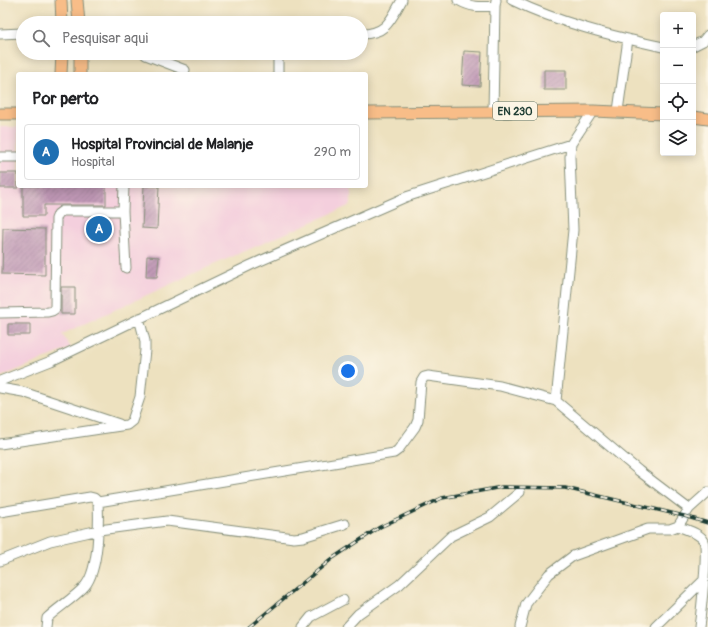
<!DOCTYPE html>
<html lang="pt">
<meta charset="utf-8">
<style>
:root{--surface:#fff;--page:#f2f2f2;--text:#202124;--muted:#757577;--line:#e0e0e0;--accent:#1f6fb2}
body{margin:0;font-family:Pangolin,sans-serif;background:var(--page);color:var(--text)}
.controls{position:absolute;right:12px;top:12px;display:grid;overflow:hidden;border-radius:4px;box-shadow:0 2px 10px #0003}
.controls button{width:36px;height:36px;display:grid;place-items:center;padding:0;border:0;border-bottom:1px solid var(--line);background:var(--surface);color:var(--text);font:20px sans-serif}
.you{position:absolute;left:348px;top:371px;width:14px;height:14px;margin:-10px;border:3px solid #fff;border-radius:50%;background:#1a73e8;box-shadow:0 0 0 6px #1a73e833}
.badge{display:grid;place-items:center;width:26px;height:26px;border-radius:50%;background:var(--accent);color:#fff;font-size:13px;font-weight:700}
.pin{position:absolute;translate:-50% -50%;border:2px solid #fff;box-shadow:0 1px 4px #0006}
.list{margin:0;padding:0;list-style:none}
h2{display:flex;justify-content:space-between;align-items:center;height:52px;margin:0;padding:0 16px;font-size:17px}
h2 small{font-size:13px;font-weight:400;color:var(--muted)}
.list li{display:grid;grid-template-columns:26px 1fr auto;gap:12px;align-items:center;box-sizing:border-box;height:56px;margin:0 8px 8px;padding:0 8px;border:1px solid var(--line);border-radius:4px}
.list b{display:block;font-size:15px;white-space:nowrap}
.list p{margin:0;font-size:13px;white-space:nowrap;color:var(--muted)}
.list em{font-size:13px;font-style:normal;color:var(--muted)}
.icon{flex:none;width:22px;height:22px;fill:none;stroke:currentColor;stroke-width:2;stroke-linecap:round;stroke-linejoin:round}
.map{position:relative;flex:none;width:708px;height:627px;overflow:hidden}
.search{position:absolute;background:var(--surface);box-shadow:0 2px 10px #0003;left:16px;top:16px;width:352px;height:44px;display:flex;align-items:center;gap:10px;box-sizing:border-box;padding:0 14px;border-radius:22px;color:var(--muted);font-size:15px}
.panel{position:absolute;background:var(--surface);box-shadow:0 2px 10px #0003;left:16px;top:72px;width:352px;height:116px;border-radius:4px}
.map>svg:first-child{display:block}
</style>
<div class="map">
<svg width="708" height="627" viewBox="0 0 708 627">
<defs>
<pattern id="building-hatch" width="6" height="6" patternUnits="userSpaceOnUse"><rect width="6" height="6" fill="#c098b6"/><path d="M-1 1l2-2M0 6l6-6M5 7l2-2" fill="none" stroke="#9b7d95"/></pattern>
</defs>
<rect width="100%" height="100%" fill="#fcf5e5"/>
<filter id="ink" filterUnits="userSpaceOnUse"><feTurbulence type="fractalNoise" baseFrequency=".025" numOctaves="2"/><feDisplacementMap in="SourceGraphic" scale="8" xChannelSelector="R" yChannelSelector="G"/><feConvolveMatrix kernelMatrix="1 2 1 2 8 2 1 2 1" color-interpolation-filters="sRGB"/></filter>
<filter id="wash" filterUnits="userSpaceOnUse"><feTurbulence type="fractalNoise" baseFrequency=".012" numOctaves="4" result="noise"/><feDisplacementMap in="SourceGraphic" scale="16" xChannelSelector="R" yChannelSelector="G"/><feGaussianBlur stdDeviation="0.9" result="paint"/><feColorMatrix in="noise" values="0 0 0 0 0 0 0 0 0 0 0 0 0 0 0 0 0 1.4 0 .05"/><feComposite in="paint" operator="in"/></filter>
<g filter="url(#wash)">
<rect width="100%" height="100%" fill="#ede1bf"/>
<path fill="#f4cfdd" d="M0,127H18V186H351V205L197,272L62,334L71,348L0,377Z"/>
<g id="blocks">
<path fill="url(#building-hatch)" d="M464,51L482,52L480,86L462,85Z
M544,70H566V90H544Z
M0,173H18V188H0Z
M23,186H106V205H44V216H23Z
M144,186H159L157,229L142,228Z
M3,228L45,229V275L2,274Z
M147,256L159,257L157,277H146Z
M61,287H75V314H61Z
M8,324H30V335H8Z"/>
</g>
</g>
<g filter="url(#ink)">
<use href="#blocks" fill-opacity="0" stroke="#868f7a" stroke-width="1"/>
<g fill="none" stroke-linecap="round" stroke-linejoin="round">
<g stroke="#868f7a" stroke-width="11">
<path id="minor" d="M458,0C472,8 479,7 495,6
M512,0C559,23 612,36 663,47
M0,34L23,33
M361,34C387,34 391,19 402,0
M693,46L703,41L708,35
M144,53L146,55L185,70
M278,53V74
M593,111L571,144L570,157L573,230L556,401L639,471L689,509
M618,111L628,39
M493,112L495,6L496,0
M0,157H18
M124,186L123,211L126,268
M0,313L48,312L52,311L55,309L56,219L58,214L62,211H123
M0,381L51,361L251,265L406,197L571,144
M0,388L23,392L119,424
M0,444L127,425L132,421L140,397L145,350V341L139,318
M0,512L90,497L94,498L98,502L394,453L398,450L415,427L418,420L421,382L424,377L428,376L500,386L556,401
M678,526C686,530 700,533 704,541C708,551 701,613 699,627
M0,561L50,541L99,530L167,521L294,538L303,537L345,524
M46,627L47,618C59,607 74,598 85,586C99,569 99,523 98,502
M303,627L311,617L343,600
M346,627L358,614L399,585L451,536L490,517L520,492
M520,627L526,604L549,574L573,556L648,529H670L678,526L689,509L708,492
M656,627L704,580"/>
</g>
<g stroke="#868f7a" stroke-width="13">
<path id="major" d="M61,0L62,23
M77,0L79,23
M80,53V74
M61,74L62,53
M366,113L593,111L663,114
M0,114H18
M693,117L708,119"/>
</g>
<use href="#minor" stroke="#fff" stroke-width="9"/>
<use href="#major" stroke="#f8bd88" stroke-width="11"/>
<g stroke="#1f3d34" stroke-width="3.5">
<path id="rail" d="M249,627L333,558L380,527L442,498L502,487L565,488L684,516L708,523"/>
</g>
<use href="#rail" stroke="#fcf5e5" stroke-width="2" stroke-dasharray="6" stroke-linecap="butt"/>
</g>
</g>
<g text-anchor="middle" dominant-baseline="central" stroke-width="3.5" stroke-linejoin="round" paint-order="stroke">
<rect fill="#fcf5e5" stroke="#617469" stroke-width="1" x="493" y="102" width="44" height="18" rx="3"/>
<g font-size="11" font-weight="bold" fill="#1f3d34">
<text x="515" y="111">EN 230</text>
</g>
</g>
</svg>
<div class="controls">
<button>+</button>
<button>−</button>
<button><svg class="icon" aria-label="locate" viewBox="0 0 24 24"><circle cx="12" cy="12" r="6"/><path d="M12 2v4M12 18v4M2 12h4M18 12h4"/></svg></button>
<button><svg class="icon" aria-label="layers" viewBox="0 0 24 24"><path d="M12 4l9 5-9 5-9-5zM3 14l9 5 9-5"/></svg></button>
</div>
<div class="you"></div>
<div class="pin badge" style="left:99px;top:229px">A</div>
<div class="search"><svg class="icon" aria-label="search" viewBox="0 0 24 24"><circle cx="10" cy="10" r="6"/><path d="M15 15l6 6"/></svg>Pesquisar aqui</div>
<section class="panel">
<h2>Por perto<small></small></h2>
<ul class="list">
<li><span class="badge">A</span><div><b>Hospital Provincial de Malanje</b><p>Hospital</p></div><em>290 m</em></li>
</ul>
</section>
</div>
